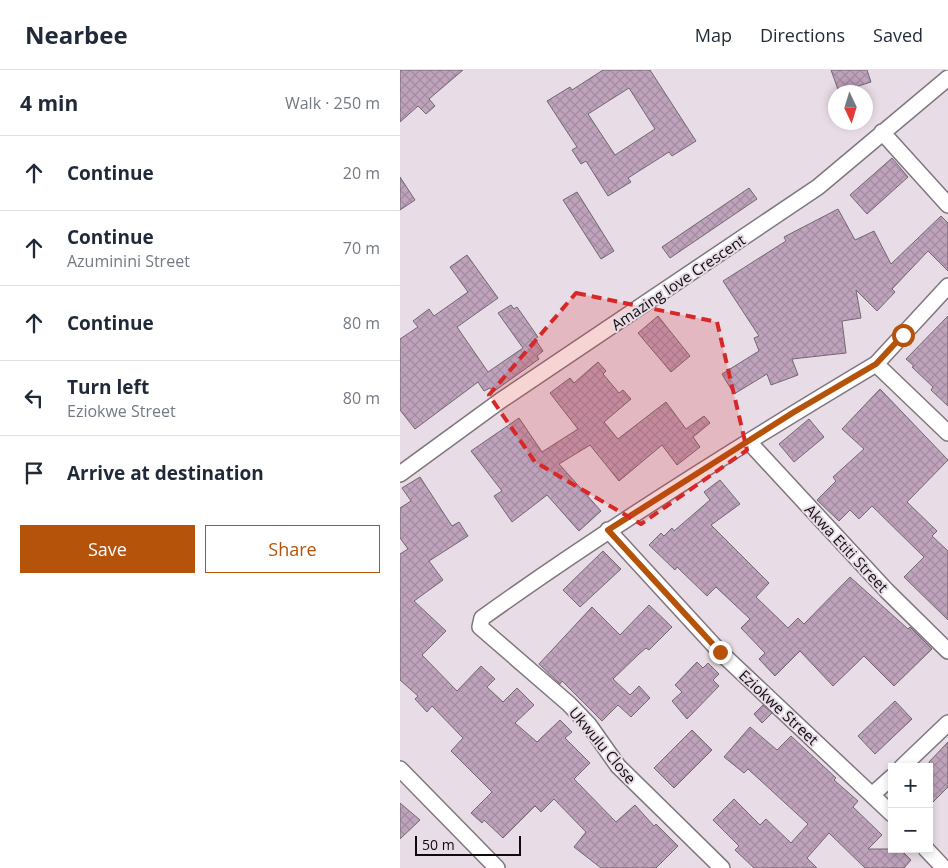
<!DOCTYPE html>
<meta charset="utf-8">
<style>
:root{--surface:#fff;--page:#f2f2f3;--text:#1f2937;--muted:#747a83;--line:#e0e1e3;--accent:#b45309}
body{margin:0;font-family:"Open Sans",sans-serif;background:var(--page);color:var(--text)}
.controls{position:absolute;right:15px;bottom:15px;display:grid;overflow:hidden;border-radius:0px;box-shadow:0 2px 8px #0003}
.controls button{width:45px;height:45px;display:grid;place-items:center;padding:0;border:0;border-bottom:1px solid var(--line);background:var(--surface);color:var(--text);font:25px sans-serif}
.compass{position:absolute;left:428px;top:15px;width:45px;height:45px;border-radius:50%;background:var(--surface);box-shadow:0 2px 8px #0003;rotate:176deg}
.scale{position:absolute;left:15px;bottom:12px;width:106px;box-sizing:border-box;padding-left:5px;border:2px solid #0e0b0e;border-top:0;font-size:14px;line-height:18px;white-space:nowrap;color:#0e0b0e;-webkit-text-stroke:4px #e8dde6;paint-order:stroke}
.stop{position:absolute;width:15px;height:15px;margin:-11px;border:4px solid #b45309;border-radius:50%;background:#fff}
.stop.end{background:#b45309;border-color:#fff;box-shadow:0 1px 5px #0008}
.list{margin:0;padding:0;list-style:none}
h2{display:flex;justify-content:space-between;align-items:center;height:65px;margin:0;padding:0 20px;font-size:21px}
h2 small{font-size:16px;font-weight:400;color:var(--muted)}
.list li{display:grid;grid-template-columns:32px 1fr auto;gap:15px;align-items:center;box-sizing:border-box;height:75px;padding:0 20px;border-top:1px solid var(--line)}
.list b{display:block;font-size:19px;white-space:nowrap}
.list p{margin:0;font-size:16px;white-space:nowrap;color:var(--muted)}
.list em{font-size:16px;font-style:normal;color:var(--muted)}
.actions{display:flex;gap:10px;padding:15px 20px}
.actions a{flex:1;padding:11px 0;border:1px solid var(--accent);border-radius:0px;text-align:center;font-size:18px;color:var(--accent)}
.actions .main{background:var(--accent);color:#fff}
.icon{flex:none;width:28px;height:28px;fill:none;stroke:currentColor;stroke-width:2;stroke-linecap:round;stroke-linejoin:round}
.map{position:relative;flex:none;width:548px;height:798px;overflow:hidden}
header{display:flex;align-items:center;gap:30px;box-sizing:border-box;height:70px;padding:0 25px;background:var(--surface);border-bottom:1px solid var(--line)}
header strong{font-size:24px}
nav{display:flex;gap:28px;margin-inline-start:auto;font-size:18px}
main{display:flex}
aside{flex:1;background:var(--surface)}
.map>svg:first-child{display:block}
</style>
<header>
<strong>Nearbee</strong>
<nav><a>Map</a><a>Directions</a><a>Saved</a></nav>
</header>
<main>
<aside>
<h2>4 min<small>Walk · 250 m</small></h2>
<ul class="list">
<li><svg class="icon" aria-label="ahead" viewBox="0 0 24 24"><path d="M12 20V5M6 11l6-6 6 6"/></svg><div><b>Continue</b></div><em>20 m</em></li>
<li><svg class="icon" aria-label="ahead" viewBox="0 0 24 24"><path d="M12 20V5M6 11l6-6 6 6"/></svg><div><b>Continue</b><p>Azuminini Street</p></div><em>70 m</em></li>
<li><svg class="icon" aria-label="ahead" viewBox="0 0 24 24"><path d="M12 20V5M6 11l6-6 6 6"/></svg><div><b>Continue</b></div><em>80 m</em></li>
<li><svg class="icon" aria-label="left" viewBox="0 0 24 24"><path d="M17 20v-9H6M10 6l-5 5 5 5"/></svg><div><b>Turn left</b><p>Eziokwe Street</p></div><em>80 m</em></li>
<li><svg class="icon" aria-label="arrive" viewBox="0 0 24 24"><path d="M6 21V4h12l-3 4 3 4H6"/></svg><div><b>Arrive at destination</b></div></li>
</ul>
<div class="actions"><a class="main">Save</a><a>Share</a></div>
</aside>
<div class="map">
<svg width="548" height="798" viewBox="0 0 548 798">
<defs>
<pattern id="building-cross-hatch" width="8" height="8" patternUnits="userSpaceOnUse" patternTransform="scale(1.25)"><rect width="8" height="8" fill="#bfa3bc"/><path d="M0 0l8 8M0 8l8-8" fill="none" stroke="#a38ba0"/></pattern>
</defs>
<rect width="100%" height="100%" fill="#e8dde6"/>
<path fill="url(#building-cross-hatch)" stroke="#716870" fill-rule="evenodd" d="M0,0H63L29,29L35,36L26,44L18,36L0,52Z
M203,0H250L296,71L272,86L269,82L228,108L231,112L208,126L186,91L181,94L172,80L177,77L147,31L170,17L172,20ZM229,18L255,59L215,85L188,44Z
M431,0H467L471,12L439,22Z
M492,88L508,107L467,144L450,125Z
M0,107L15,130L0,140Z
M349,118L357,129L270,188L262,177Z
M177,122L214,181L201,189L163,130Z
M438,139L455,170L474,161L491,194L541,146L548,153V201L528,181L492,219L495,222L477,241L456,220L461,248L442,251L446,283L392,289L398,305L371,315L367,304L334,324L322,304L359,281L354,268L359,266L323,211L386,171L384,167Z
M67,185L98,228L57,257L88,302L123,278L98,243L111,235L114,239L117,237L138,267L135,269L143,281L137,286L139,289L93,322L90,318L84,321L78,312L15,359L0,340V269L18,257L13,251L29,239L34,246L68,222L50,197Z
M258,246L290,286L271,302L238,263Z
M548,246V336L531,320L533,317L512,297L514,296L506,289Z
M198,292L206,301L203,304L219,323L223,320L231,329L204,352L218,369L266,332L286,359L304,346L310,353L293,367L300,377L277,395L262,375L219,411L190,375L159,394L201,441L179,461L147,425L112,452L94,426L102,421L71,381L119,348L142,382L178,359L150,323L170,308L174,313Z
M480,319L548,390L507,432L537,461L532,466L548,481V550L504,507L524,487L472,436L459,449L450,440L439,451L417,430L436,411L433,407L464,379L442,359Z
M409,349L424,367L394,392L379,374Z
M20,407L52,456L59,452L68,466L29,491L43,510L14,531L46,561L22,585L57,621L81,596L95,609L87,617L103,632L117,618L134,635L115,653L137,672L160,650L172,662L165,668L190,693L174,709L216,752L235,735L254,756L256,754L278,776L256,798H201L174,777L186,762L154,729L141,742L135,736L103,768L84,750L82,753L71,743L92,722L51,681L63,668L32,636L27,642L15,629L18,626L0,610V484L8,479L0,468V438L11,431L2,418Z
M320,410L340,434L311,455L369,513L356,527L388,558L398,548L404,554L450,507L508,559L510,557L532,579L494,616L464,586L433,616L400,581L375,606L359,589L365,583L341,558L350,549L316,517L307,526L277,497L275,500L249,475L261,463L264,466L272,458L274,461L310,430L304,422Z
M203,481L221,499L180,537L163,520Z
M249,535L272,557L249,580L246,578L239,584L213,609L230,625L239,616L250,628L231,647L218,635L202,651L162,611L160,614L139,594L192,537L220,565Z
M297,592L303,598L308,593L319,604L313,610L319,616L287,649L272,631L282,622L275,615Z
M495,631L512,649L475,684L458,666Z
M363,635L372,643L362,653L354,644Z
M350,657L377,680L391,666L436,708L434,710L458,731L453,737L482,765L468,779H500L511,790L504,798H465L429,763L407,788L417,798H354L335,780L339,776L313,750L334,729L360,755L366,749L391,773L408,754L348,699L344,703L324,687Z
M292,660L312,680L274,718L254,698Z
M548,672V717L529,736V692Z
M0,733L20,750L0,769Z"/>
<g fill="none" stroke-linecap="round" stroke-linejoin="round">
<g stroke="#80767f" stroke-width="18">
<path id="street" d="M482,62L548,135
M476,294L548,216
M349,372L487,521L548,581
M0,404L100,331L418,117L548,8
M208,460L320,582L492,744
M502,697L548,653
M0,699L97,798
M473,724L492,707
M526,779L544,798
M322,798L218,696L189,655L169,634L80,557L82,548C209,457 342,374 476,294L548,363"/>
</g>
<use href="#street" stroke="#fff" stroke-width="15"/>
</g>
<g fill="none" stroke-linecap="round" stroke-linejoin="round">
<path stroke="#b45309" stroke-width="6" d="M320,582L208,460L394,342L476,294L503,265"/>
</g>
<path fill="#d62828" fill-opacity="0.2" stroke="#d62828" stroke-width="4" stroke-dasharray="10 6" stroke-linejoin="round" d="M176,223L317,252L347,380L241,454L135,392L89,325Z"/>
<g text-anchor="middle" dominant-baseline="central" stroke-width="4" stroke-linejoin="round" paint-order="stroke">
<g font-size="15" fill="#0e0b0e" stroke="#e8dde6">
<text transform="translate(278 212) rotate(-34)">Amazing love Crescent</text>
<text transform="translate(447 478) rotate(47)">Akwa Etiti Street</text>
<text transform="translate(379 637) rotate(43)">Eziokwe Street</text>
<text transform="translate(203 675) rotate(50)">Ukwulu Close</text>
</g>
</g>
</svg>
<div class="controls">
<button>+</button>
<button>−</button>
</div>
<svg class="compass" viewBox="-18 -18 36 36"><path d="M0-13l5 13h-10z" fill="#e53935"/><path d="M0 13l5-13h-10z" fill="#747a83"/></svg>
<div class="scale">50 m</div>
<div class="stop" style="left:503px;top:265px"></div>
<div class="stop end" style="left:320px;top:582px"></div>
</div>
</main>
